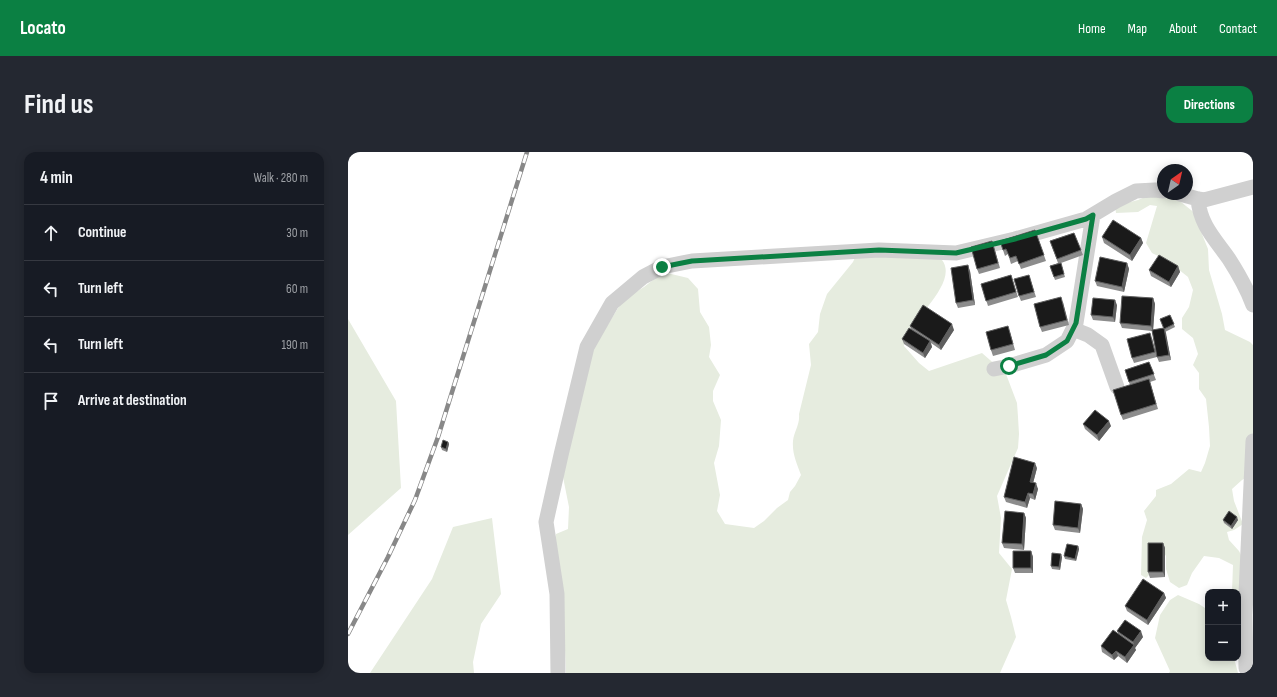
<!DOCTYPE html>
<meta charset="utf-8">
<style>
:root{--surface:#171b24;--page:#242831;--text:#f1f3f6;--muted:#9ea1a6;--line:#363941;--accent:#0b8043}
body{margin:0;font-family:"Sofia Sans Condensed",sans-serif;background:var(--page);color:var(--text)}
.controls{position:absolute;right:12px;bottom:12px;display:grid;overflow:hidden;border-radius:8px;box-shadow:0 2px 10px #0003}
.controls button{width:36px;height:36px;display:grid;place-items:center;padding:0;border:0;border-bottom:1px solid var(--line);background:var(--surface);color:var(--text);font:20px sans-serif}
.compass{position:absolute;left:809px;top:12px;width:36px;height:36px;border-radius:50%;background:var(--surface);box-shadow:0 2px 10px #0003;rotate:34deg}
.stop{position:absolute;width:12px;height:12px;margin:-9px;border:3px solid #0b8043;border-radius:50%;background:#fff}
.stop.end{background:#0b8043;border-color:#fff;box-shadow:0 1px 4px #0008}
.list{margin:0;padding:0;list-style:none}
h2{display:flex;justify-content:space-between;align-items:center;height:52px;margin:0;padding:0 16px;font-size:17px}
h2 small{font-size:13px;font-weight:400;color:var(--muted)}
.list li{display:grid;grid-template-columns:26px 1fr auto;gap:12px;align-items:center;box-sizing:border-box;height:56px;padding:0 16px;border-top:1px solid var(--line)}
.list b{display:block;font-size:15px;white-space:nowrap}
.list em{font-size:13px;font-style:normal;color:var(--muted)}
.icon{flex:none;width:22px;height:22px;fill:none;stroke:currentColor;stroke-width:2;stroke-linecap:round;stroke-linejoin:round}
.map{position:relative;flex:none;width:905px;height:521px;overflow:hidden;border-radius:12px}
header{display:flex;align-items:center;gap:24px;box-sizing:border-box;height:56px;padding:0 20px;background:var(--accent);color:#fff}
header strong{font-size:19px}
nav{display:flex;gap:22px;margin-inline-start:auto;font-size:14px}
.intro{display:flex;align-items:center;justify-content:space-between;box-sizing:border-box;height:96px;padding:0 24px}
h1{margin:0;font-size:28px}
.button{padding:10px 18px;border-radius:12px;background:var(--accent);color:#fff;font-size:14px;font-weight:700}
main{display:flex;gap:24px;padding:0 24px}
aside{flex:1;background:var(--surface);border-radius:12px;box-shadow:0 2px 10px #0003}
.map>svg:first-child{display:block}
</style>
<header>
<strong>Locato</strong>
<nav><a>Home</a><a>Map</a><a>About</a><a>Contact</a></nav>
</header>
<div class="intro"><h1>Find us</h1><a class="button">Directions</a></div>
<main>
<aside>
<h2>4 min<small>Walk · 280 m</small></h2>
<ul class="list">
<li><svg class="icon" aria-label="ahead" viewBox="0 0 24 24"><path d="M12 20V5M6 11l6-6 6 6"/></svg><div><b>Continue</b></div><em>30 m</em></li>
<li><svg class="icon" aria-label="left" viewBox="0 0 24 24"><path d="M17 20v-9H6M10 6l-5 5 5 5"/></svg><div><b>Turn left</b></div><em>60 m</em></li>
<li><svg class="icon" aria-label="left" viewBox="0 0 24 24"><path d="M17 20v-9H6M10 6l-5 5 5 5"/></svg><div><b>Turn left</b></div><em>190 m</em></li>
<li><svg class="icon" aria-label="arrive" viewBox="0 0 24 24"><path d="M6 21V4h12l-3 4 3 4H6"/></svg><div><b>Arrive at destination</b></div></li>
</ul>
</aside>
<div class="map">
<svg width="905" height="521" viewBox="0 0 905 521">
<rect width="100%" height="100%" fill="#fff"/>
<path fill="#e6ecdf" d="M804,42L828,46L848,62L854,82L860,97L861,118L874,162L877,178L902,190L905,193V318L904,322L894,328L884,337L886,349L895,372L886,378L879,380L881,388L891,399L898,413L891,451L890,440H884L885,413L871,406L856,404L844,421L839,433L831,436L822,430L818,417V404L813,397L804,420L798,426L793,423L794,385L799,368L796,359L808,344V338L823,332L841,317L853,320L857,311L862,294L861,275L858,247L851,237V221L845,213L850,202L845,186L834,177V166L841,155L845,138L840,125L820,109L804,101L798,91L809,54L802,53L790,60L768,61L767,54L790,48Z
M509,101L586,103C588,104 592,106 594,108C611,130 565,167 557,185C556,188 556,191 556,194L571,211L581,219L634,201L658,222L669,251L670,265L671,282L670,296L649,344L653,366L651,401L664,417L658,448L663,465L668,485L652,521H218L215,452L206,394L208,382L220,377L221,355L214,320L241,203L275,148L296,135L310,124L319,121L340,126L350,137L352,160L361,175L363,193L361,205L372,223L365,239V249L373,268L371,294L366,311L372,343L369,359L377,372L406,376L416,369L429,356L440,348L442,340L447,334L453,323C449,312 444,302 445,289C446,279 452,273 451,262L463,213L461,192L470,180L472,162L479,142L505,110Z
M0,167L48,249L53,336L0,383Z
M144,366L153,442L133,472L125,510L126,521H22L84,427L105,375Z
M830,443L851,452L860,458V506H886L890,521H821L822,519L807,486L812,463L822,448Z"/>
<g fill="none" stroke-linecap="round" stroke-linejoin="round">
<path stroke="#d0d0d0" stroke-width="15" d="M832,42L850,47L856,48L905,35
M850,47C852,73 867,87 881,107C890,121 899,137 905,153
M725,177L740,183L754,193L769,235
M646,217L661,214L698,203L719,189L728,171L745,63
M210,521L209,442L198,370L213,303L239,195L264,151L295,125L314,115L344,109L531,98L608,101L667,87L738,67L768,49L788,39L807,38L815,39
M903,521L898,516L897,463L905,289"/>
<g stroke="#888" stroke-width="4.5">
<path id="rail" d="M0,482L40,405L67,348L90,285L179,0"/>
</g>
<use href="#rail" stroke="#fff" stroke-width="3" stroke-dasharray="9" stroke-linecap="butt"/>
</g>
<path fill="#8c8c8c" d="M687,78L698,109L673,117L670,109L663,112L660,102L657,104L652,89Z
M726,81L735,103L713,111L717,125L707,128L702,114L710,111L702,89Z
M754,85L793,86L795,91L784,109L756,91Z
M646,95L652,116L631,122L629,117Z
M779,111L781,117L776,140L749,134L747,129Z
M830,114L832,120L823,135L803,124L801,118Z
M622,119L627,153L610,156L608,151Z
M663,123L670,145L640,154L633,132Z
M681,123L688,145L673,149L671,144Z
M805,146L807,152L805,178L816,176L822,163L827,175L817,180V179L823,208L811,210L809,205L786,211L784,206L804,186L808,201L804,179L774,176L772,171Z
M715,150L721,173L694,180L692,175Z
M769,153L767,170L745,168L743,163Z
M562,174L606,178L593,198L583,191L584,195L577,206L556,192L554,187L563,177Z
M662,180L667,198L645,204L643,198Z
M801,210L808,228L802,230L810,257L775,268L773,263L782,233L777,218Z
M735,272L763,274L751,289L737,277Z
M100,290L101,292L99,300L94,298L93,295Z
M689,316L685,331L690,337L687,348L682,346L679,356L658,350L656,345Z
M733,352L735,357L732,381L707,378L705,373Z
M676,361L678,366L676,398L656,396L654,391Z
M875,368H890L884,377L876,371Z
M815,391L817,396V425L802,426L800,420Z
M730,394L731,397L728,409L717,407L716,404Z
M683,399L685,405V421H667L665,416Z
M714,405L712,418L704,417L703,414Z
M816,441L818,446L800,473L779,459L777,454Z
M769,479L795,485L787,496L788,498L779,511L770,504L766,508L754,500L753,494L770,481Z"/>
<path fill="#5f5f5f" d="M793,86L795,91L784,109L782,103Z
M779,111L781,117L776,140L774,135Z
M620,113L622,119L627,153L625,148Z
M830,114L832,120L823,135L821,130Z
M805,146L807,152L805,179L803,174Z
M767,148L769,153L767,170L765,165Z
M604,172L606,178L593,198L591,193Z
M816,176L818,181L823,208L821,203Z
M582,189L584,195L577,206L575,201Z
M761,269L763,274L751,289L749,283Z
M100,290L101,292L99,300L98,297Z
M687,311L689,316L684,335L682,330Z
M688,331L690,337L687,348L685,342Z
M680,341L682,346L679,356L677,350Z
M733,352L735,357L732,381L730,376Z
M676,361L678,366L676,398L674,392Z
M889,365L890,368L884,377L883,374Z
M815,391L817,396V425L815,420Z
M730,394L731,397L728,409L727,407Z
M683,399L685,405V421L683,416Z
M713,402L714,405L712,418L711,415Z
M816,441L818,446L800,473L799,468Z
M793,479L795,485L787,496L788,498L779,511L777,505L786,493L785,490Z
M768,499L770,504L766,508L764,503Z"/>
<path fill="#1a1a1a" stroke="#5f5f5f" d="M765,68L793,86L782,103L754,85Z
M687,78L696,103L671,112L668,104L662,106L658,97L655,98L652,89Z
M726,81L733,98L709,107L702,89Z
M644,89L650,111L629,117L623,95Z
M811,103L830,114L821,130L801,118Z
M752,105L779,111L774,135L747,129Z
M713,111L716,122L706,125L702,114Z
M620,113L625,148L608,151L603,116Z
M663,123L668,140L638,149L633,132Z
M681,123L686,140L671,144L666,127Z
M774,144L805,146L803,174L772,171Z
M713,145L719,168L692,175L686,152Z
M745,146L767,148L765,165L743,163Z
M575,153L604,172L591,193L562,174Z
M822,163L826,172L816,177L812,167Z
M660,174L665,192L643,198L638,180Z
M561,176L582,189L575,201L554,187Z
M816,176L821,203L809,205L804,178Z
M802,181L807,200L784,206L779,187Z
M801,210L806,222L781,230L777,218Z
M801,227L808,252L773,263L765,238Z
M747,258L761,269L749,283L735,272Z
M95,288L100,290L98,297L93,295Z
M666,305L687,311L682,330L688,331L685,342L680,341L677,350L656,345Z
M707,349L733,352L730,376L705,373Z
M657,359L676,361L674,392L654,391Z
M881,359L889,365L883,374L875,368Z
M800,391H815V420H800Z
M719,392L730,394L727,407L716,404Z
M665,399H683V416H665Z
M704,401L713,402L711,415L703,414Z
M795,427L816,441L799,468L777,454Z
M777,468L793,479L785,490L769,479Z
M765,478L786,493L777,505L768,499L764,503L753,494Z"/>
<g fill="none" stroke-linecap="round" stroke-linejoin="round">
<path stroke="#0b8043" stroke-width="5" d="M314,115L344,109L531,98L608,101L667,87L738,67L745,63L728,171L719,189L698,203L661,214"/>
</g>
</svg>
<div class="controls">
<button>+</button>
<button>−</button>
</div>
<svg class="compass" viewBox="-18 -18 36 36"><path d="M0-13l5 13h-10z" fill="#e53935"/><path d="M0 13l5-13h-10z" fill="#9ea1a6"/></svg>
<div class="stop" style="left:661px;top:214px"></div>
<div class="stop end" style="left:314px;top:115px"></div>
</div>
</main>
